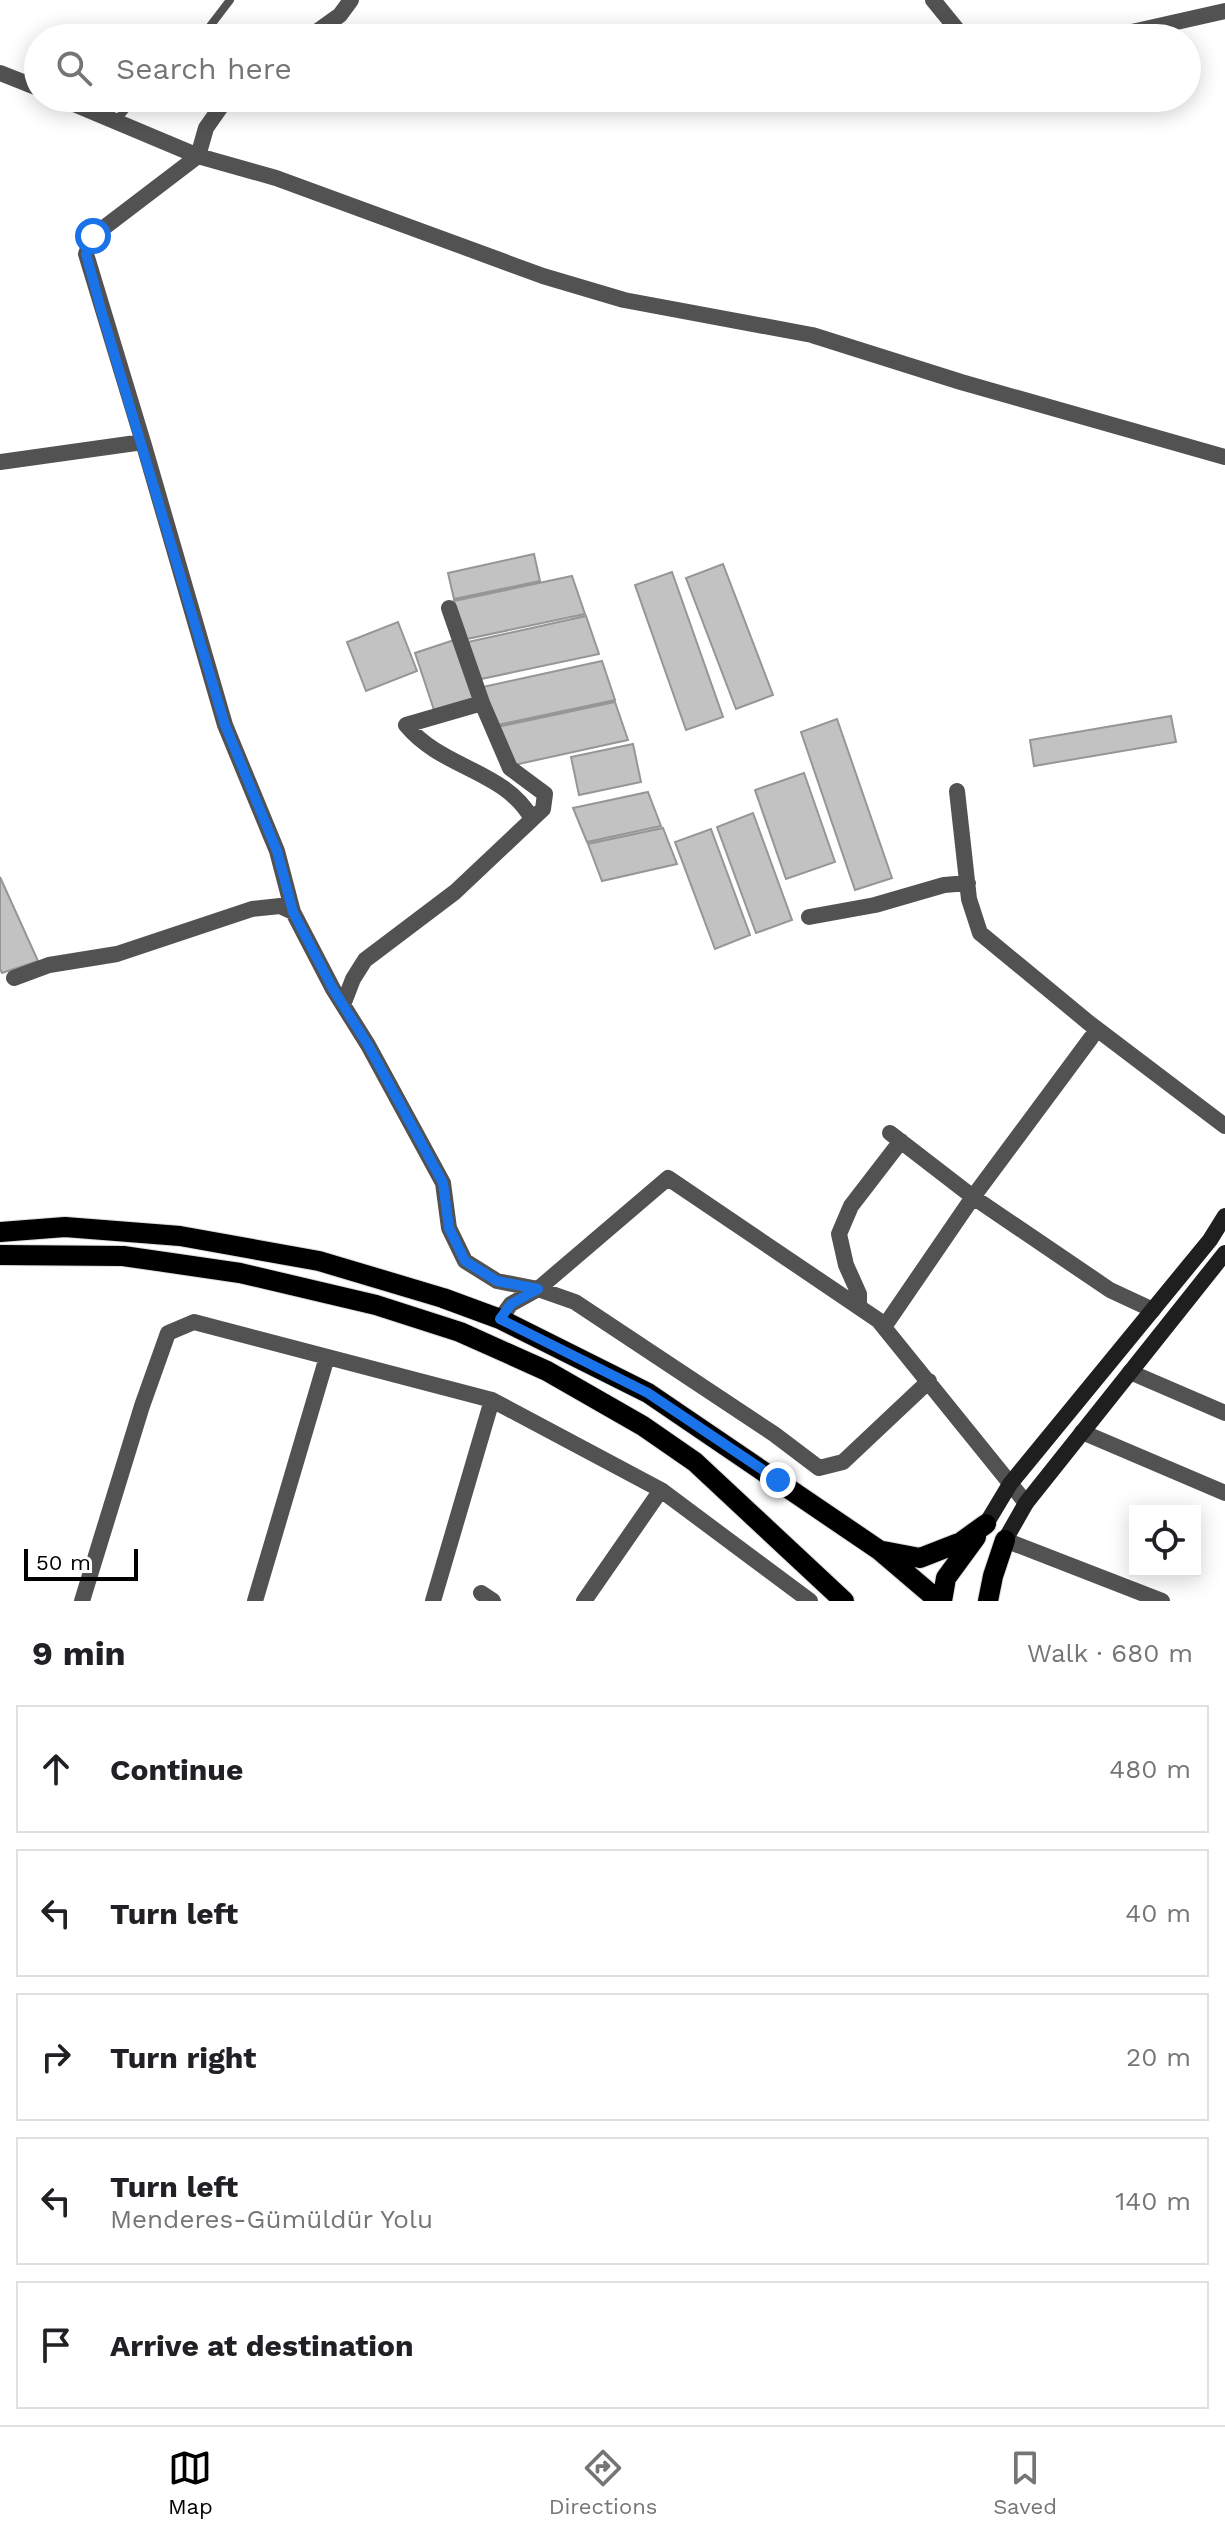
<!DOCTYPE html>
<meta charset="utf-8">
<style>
:root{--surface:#fff;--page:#f6f6f6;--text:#202124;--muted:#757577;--line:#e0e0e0;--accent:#000}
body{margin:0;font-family:"Work Sans",sans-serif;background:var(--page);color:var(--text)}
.controls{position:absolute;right:24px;bottom:24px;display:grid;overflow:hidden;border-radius:0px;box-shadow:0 4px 20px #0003}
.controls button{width:72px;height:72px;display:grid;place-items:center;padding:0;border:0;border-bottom:2px solid var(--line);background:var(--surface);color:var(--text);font:40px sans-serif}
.scale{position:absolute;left:24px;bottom:20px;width:114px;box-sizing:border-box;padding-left:8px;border:4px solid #000;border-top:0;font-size:22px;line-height:28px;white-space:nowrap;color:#000;-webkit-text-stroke:6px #fff;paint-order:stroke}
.stop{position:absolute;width:24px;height:24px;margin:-18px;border:6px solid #1a73e8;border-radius:50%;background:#fff}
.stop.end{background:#1a73e8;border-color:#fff;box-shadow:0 2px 8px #0008}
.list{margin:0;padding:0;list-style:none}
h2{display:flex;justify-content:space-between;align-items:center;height:104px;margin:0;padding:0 32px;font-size:34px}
h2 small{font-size:26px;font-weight:400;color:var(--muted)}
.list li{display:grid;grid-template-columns:52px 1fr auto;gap:24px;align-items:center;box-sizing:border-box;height:128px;margin:0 16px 16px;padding:0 16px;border:2px solid var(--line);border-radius:0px}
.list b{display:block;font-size:30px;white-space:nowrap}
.list p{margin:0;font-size:26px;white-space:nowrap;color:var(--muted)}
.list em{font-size:26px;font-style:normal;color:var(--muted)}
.icon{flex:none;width:44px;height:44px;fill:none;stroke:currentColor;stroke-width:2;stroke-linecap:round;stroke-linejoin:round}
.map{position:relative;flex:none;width:1225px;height:1601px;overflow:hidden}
.search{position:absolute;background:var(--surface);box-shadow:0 4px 20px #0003;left:24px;right:24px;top:24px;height:88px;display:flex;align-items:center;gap:20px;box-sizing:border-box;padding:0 28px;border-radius:44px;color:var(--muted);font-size:30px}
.sheet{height:824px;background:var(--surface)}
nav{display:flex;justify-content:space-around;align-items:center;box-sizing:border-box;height:112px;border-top:2px solid var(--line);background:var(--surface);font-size:22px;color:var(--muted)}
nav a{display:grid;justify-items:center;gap:4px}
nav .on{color:var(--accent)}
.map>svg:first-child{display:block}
</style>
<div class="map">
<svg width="1225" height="1601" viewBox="0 0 1225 1601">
<rect width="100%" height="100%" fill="#fff"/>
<path fill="#c2c2c2" stroke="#969696" stroke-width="2" d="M534,554L540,581L454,599L448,573Z
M723,564L773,695L736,709L686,578Z
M672,572L723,717L686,730L635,585Z
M572,576L585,614L467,639L454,601Z
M586,616L599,654L481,679L468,642Z
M398,622L417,671L366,691L347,642Z
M454,640L474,700L435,713L415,653Z
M602,661L615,700L497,725L483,687Z
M615,702L628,740L514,765L497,727Z
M1171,716L1176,742L1034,766L1030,740Z
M837,719L892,878L855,890L801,732Z
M633,744L641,782L579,795L571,757Z
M804,773L835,862L786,879L755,790Z
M648,792L661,826L587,842L573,808Z
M753,813L792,920L756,933L717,827Z
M663,828L677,864L602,881L588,844Z
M711,829L750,935L715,949L675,842Z
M0,877L38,961L2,973L0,969Z"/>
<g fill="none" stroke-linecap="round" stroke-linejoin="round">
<g stroke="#dbdbdb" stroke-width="22">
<path id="primary" d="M0,1232L65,1227L180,1236L319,1261L443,1298L500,1319L648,1393L879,1550L939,1601
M0,1255L123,1256L240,1273L376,1305L460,1332L547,1371L643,1426L695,1462L844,1601
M883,1551L920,1558L961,1542L986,1524
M942,1601L946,1578L976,1537
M988,1601L993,1576L1005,1540"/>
</g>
<path stroke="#525252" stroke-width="8" d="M201,38L230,0
M115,122L135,98"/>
<path stroke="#525252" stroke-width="16" d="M933,0L964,38
M308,38L340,15L351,0
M1105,38L1225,11
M0,73L38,88
M60,98L198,156L276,178L543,276L624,300L812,335L961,382L1225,457
M143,442L225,725L277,851L293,912
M0,462L143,442L86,254L93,236L198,156L206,128L227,98
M482,703L406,725C442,769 505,770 532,819
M957,791L969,899L980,933L1089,1023L1225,1126
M809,917L875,905L944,885L968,883
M14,978L49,965L117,954L252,909L280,906L293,912L333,989L368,1045L443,1183L449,1228L465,1261L497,1281L538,1289L575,1302L774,1434L819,1468L843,1462L929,1381
M343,1005L353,979L365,960L455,892L543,809L545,794L510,768L482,703L449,608
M890,1133L973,1197L1110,1290L1153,1310
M859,1307V1294L846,1265L839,1234L851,1206L901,1141
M500,1319L511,1304L538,1289L668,1178L878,1320L1026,1503
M884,1327L973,1197L1091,1038
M1130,1372L1225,1413
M1082,1432L1225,1493
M1005,1540L1162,1601
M481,1593L493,1601
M82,1601L142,1406L168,1333L194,1322L492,1400L661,1490L810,1601
M255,1601L327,1357
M433,1601L492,1400
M584,1601L661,1490"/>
<path stroke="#1f1f1f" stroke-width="16" d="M986,1524L1010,1484L1210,1240L1225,1216
M1005,1540L1026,1503L1225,1253"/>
<use href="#primary" stroke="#000" stroke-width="20"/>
</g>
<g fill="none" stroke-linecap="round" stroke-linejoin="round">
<path stroke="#1a73e8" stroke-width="10" d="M93,236L86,254L102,313L225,725L277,851L293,912L333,989L368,1045L443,1183L449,1228L465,1261L497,1281L538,1289L511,1304L500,1319L648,1393L778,1480"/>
</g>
</svg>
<div class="controls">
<button><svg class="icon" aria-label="locate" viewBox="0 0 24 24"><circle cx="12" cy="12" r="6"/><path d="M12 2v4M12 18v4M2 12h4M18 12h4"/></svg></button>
</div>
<div class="scale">50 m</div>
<div class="stop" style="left:93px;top:236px"></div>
<div class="stop end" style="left:778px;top:1480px"></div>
<div class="search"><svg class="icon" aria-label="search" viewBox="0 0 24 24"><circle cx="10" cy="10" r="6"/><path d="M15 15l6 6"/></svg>Search here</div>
</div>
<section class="sheet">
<h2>9 min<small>Walk · 680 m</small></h2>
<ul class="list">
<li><svg class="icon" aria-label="ahead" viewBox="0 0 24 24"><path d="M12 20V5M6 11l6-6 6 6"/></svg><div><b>Continue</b></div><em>480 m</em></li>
<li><svg class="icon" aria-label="left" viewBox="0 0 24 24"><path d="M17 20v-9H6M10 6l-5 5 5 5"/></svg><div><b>Turn left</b></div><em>40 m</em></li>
<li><svg class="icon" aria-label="right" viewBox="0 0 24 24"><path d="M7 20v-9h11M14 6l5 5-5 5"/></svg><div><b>Turn right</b></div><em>20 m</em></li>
<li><svg class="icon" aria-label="left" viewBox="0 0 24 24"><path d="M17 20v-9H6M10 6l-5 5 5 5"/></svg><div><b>Turn left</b><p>Menderes-Gümüldür Yolu</p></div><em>140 m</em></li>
<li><svg class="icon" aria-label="arrive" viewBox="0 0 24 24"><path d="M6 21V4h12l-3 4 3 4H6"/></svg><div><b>Arrive at destination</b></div></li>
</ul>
</section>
<nav>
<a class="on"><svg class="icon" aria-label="map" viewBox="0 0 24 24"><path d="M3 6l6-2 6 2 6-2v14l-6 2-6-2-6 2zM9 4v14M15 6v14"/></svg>Map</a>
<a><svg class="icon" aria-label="directions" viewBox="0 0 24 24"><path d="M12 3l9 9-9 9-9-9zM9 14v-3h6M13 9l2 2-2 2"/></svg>Directions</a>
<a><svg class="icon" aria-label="saved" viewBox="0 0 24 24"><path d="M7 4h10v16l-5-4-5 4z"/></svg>Saved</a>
</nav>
